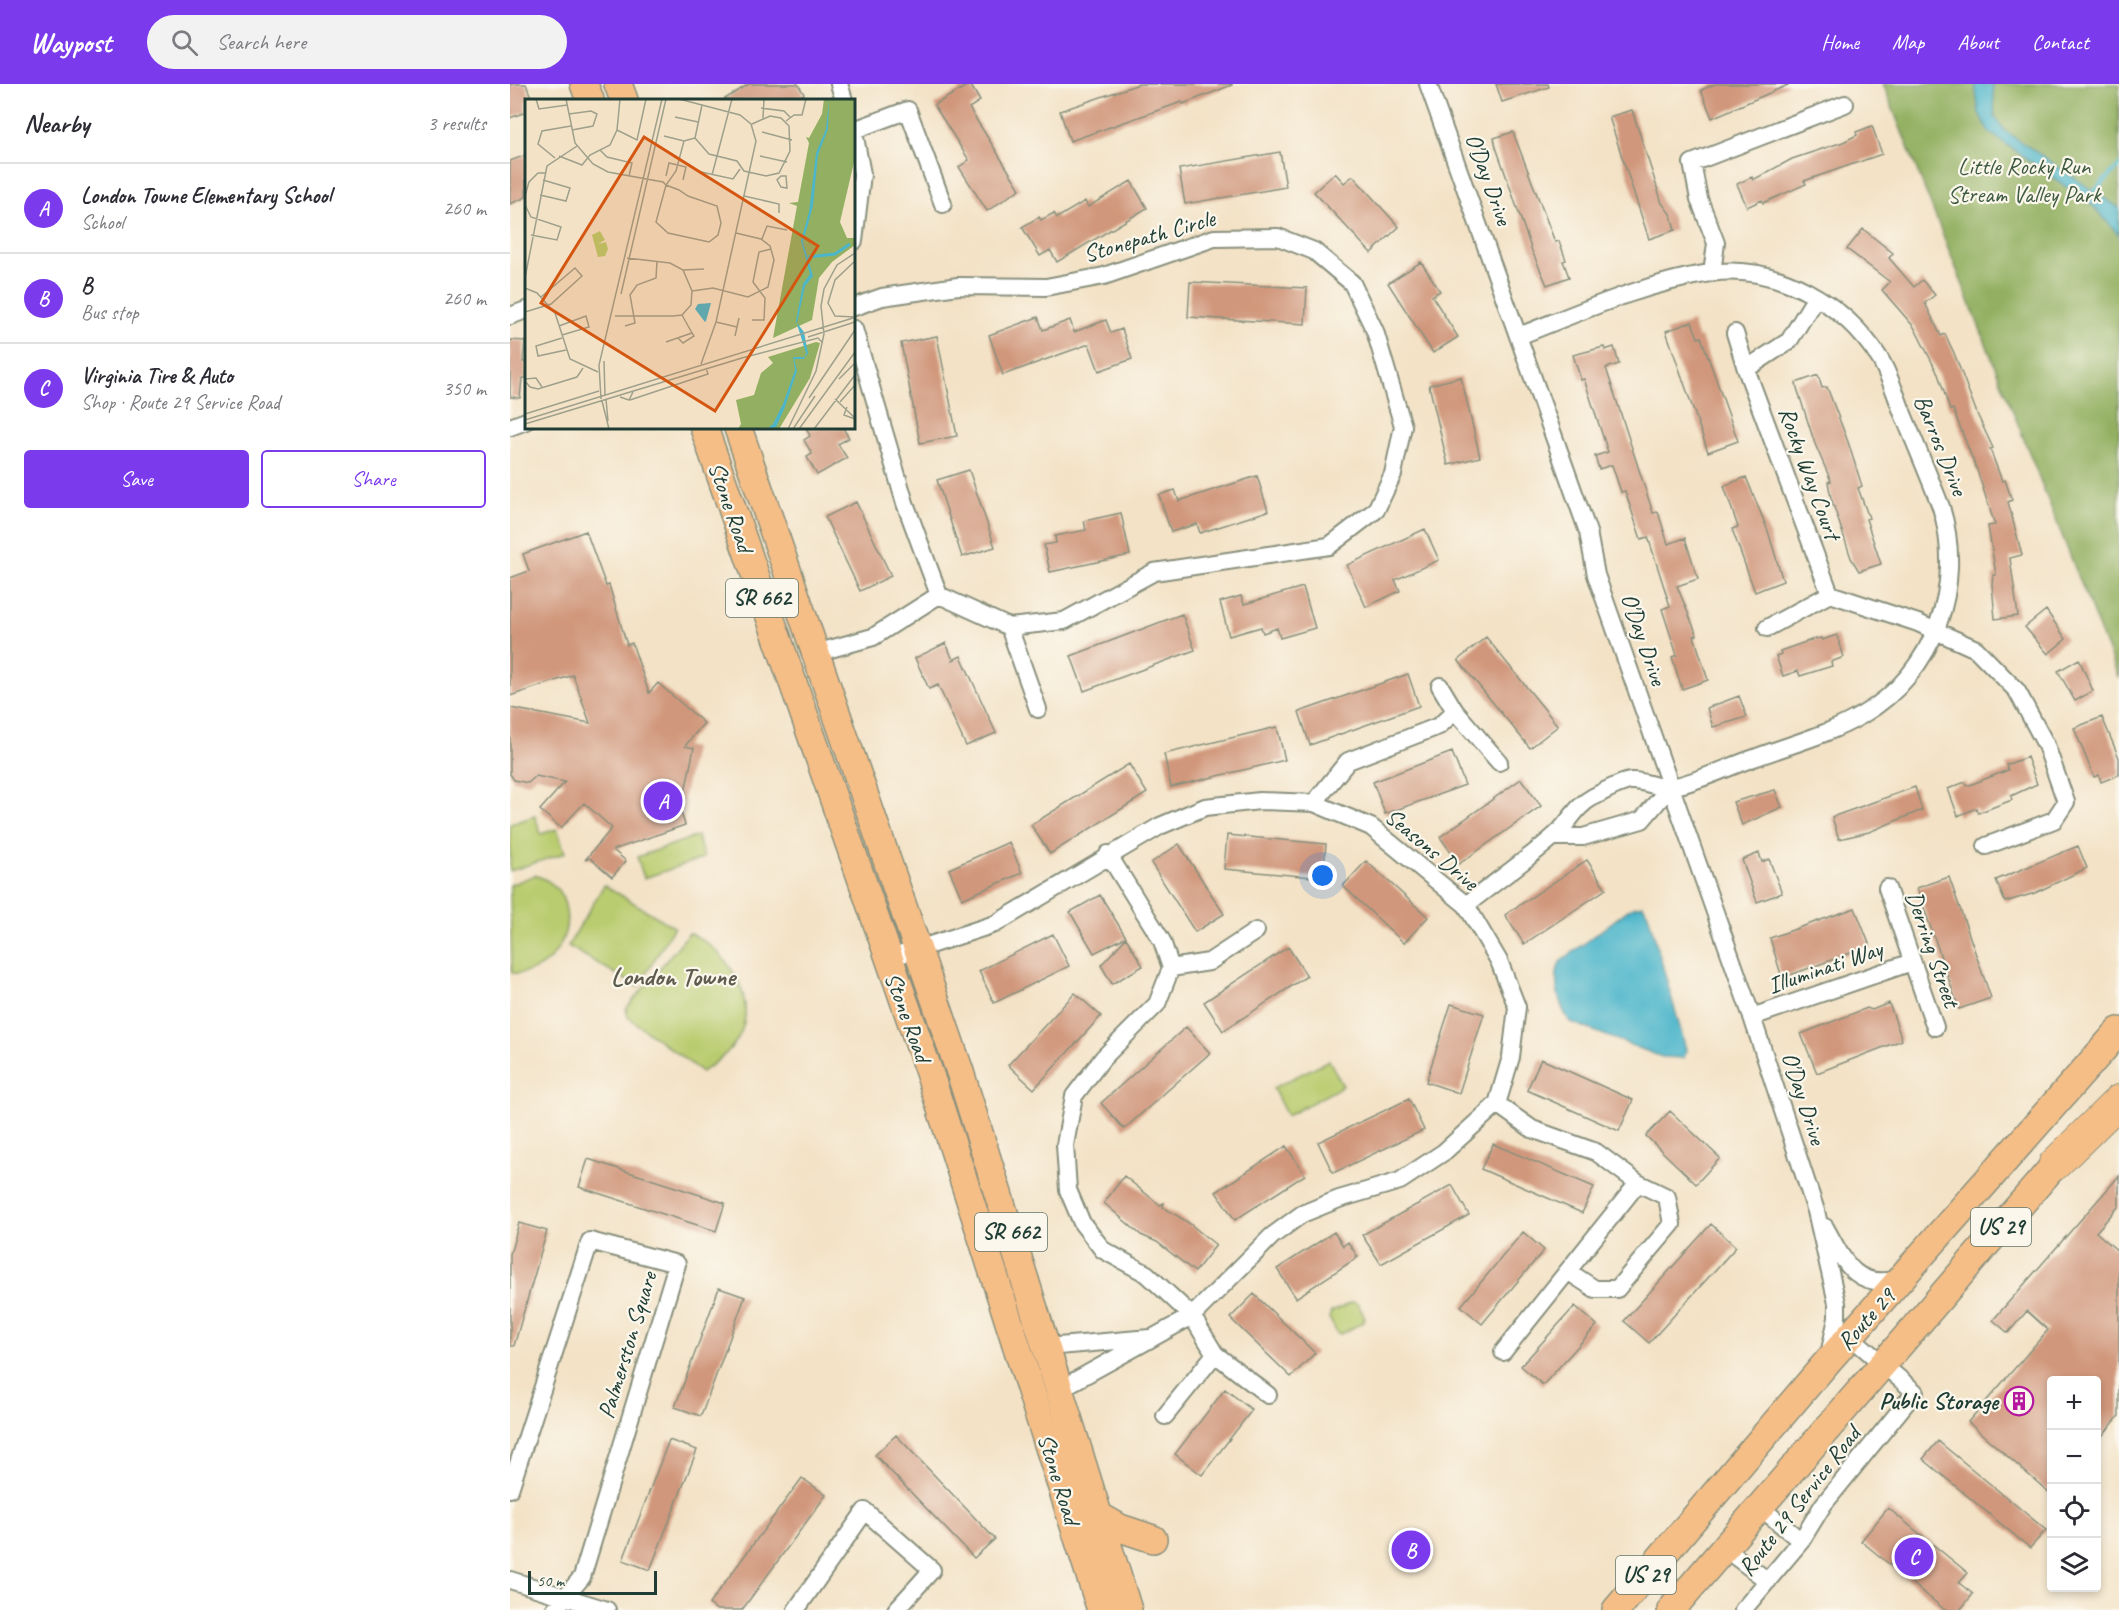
<!DOCTYPE html>
<meta charset="utf-8">
<style>
:root{--surface:#fff;--page:#f2f2f3;--text:#2b2b33;--muted:#7c7c81;--line:#e1e1e2;--accent:#7c3aed}
body{margin:0;font-family:Caveat,sans-serif;background:var(--page);color:var(--text)}
.controls{position:absolute;right:18px;bottom:18px;display:grid;overflow:hidden;border-radius:6px;box-shadow:0 3px 9px #0003}
.controls button{width:54px;height:54px;display:grid;place-items:center;padding:0;border:0;border-bottom:2px solid var(--line);background:var(--surface);color:var(--text);font:30px sans-serif}
.scale{position:absolute;left:18px;bottom:15px;width:129px;box-sizing:border-box;padding-left:6px;border:3px solid #1f3d34;border-top:0;font-size:16px;line-height:21px;white-space:nowrap;color:#1f3d34;-webkit-text-stroke:4px #fbf7ec;paint-order:stroke}
.you{position:absolute;left:813px;top:792px;width:21px;height:21px;margin:-15px;border:4px solid #fff;border-radius:50%;background:#1a73e8;box-shadow:0 0 0 9px #1a73e833}
.badge{display:grid;place-items:center;width:39px;height:39px;border-radius:50%;background:var(--accent);color:#fff;font-size:20px;font-weight:700}
.pin{position:absolute;translate:-50% -50%;border:3px solid #fff;box-shadow:0 2px 6px #0006}
.list{margin:0;padding:0;list-style:none}
h2{display:flex;justify-content:space-between;align-items:center;height:78px;margin:0;padding:0 24px;font-size:26px}
h2 small{font-size:20px;font-weight:400;color:var(--muted)}
.list li{display:grid;grid-template-columns:39px 1fr auto;gap:18px;align-items:center;box-sizing:border-box;height:90px;padding:0 24px;border-top:2px solid var(--line)}
.list b{display:block;font-size:22px;white-space:nowrap}
.list p{margin:0;font-size:20px;white-space:nowrap;color:var(--muted)}
.list em{font-size:20px;font-style:normal;color:var(--muted)}
.actions{display:flex;gap:12px;padding:18px 24px}
.actions a{flex:1;padding:14px 0;border:2px solid var(--accent);border-radius:6px;text-align:center;font-size:21px;color:var(--accent)}
.actions .main{background:var(--accent);color:#fff}
.icon{flex:none;width:33px;height:33px;fill:none;stroke:currentColor;stroke-width:2;stroke-linecap:round;stroke-linejoin:round}
.map{position:relative;flex:none;width:1609px;height:1526px;overflow:hidden}
header{display:flex;align-items:center;gap:36px;box-sizing:border-box;height:84px;padding:0 30px;background:var(--accent);color:#fff}
header strong{font-size:28px}
nav{display:flex;gap:33px;margin-inline-start:auto;font-size:21px}
.search{width:420px;height:54px;background:var(--page);display:flex;align-items:center;gap:15px;box-sizing:border-box;padding:0 21px;border-radius:33px;color:var(--muted);font-size:22px}
main{display:flex}
aside{flex:1;background:var(--surface)}
.map>svg:first-child{display:block}
</style>
<header>
<strong>Waypost</strong>
<div class="search"><svg class="icon" aria-label="search" viewBox="0 0 24 24"><circle cx="10" cy="10" r="6"/><path d="M15 15l6 6"/></svg>Search here</div>
<nav><a>Home</a><a>Map</a><a>About</a><a>Contact</a></nav>
</header>
<main>
<aside>
<h2>Nearby<small>3 results</small></h2>
<ul class="list">
<li><span class="badge">A</span><div><b>London Towne Elementary School</b><p>School</p></div><em>260 m</em></li>
<li><span class="badge">B</span><div><b>B</b><p>Bus stop</p></div><em>260 m</em></li>
<li><span class="badge">C</span><div><b>Virginia Tire &amp; Auto</b><p>Shop · Route 29 Service Road</p></div><em>350 m</em></li>
</ul>
<div class="actions"><a class="main">Save</a><a>Share</a></div>
</aside>
<div class="map">
<svg width="1609" height="1526" viewBox="0 0 1609 1526">
<rect width="100%" height="100%" fill="#fbf7ec"/>
<filter id="ink" filterUnits="userSpaceOnUse"><feTurbulence type="fractalNoise" baseFrequency=".0167" numOctaves="2"/><feDisplacementMap in="SourceGraphic" scale="12" xChannelSelector="R" yChannelSelector="G"/><feConvolveMatrix kernelMatrix="1 2 1 2 8 2 1 2 1" color-interpolation-filters="sRGB"/></filter>
<filter id="wash" filterUnits="userSpaceOnUse"><feTurbulence type="fractalNoise" baseFrequency=".008" numOctaves="4" result="noise"/><feDisplacementMap in="SourceGraphic" scale="24" xChannelSelector="R" yChannelSelector="G"/><feGaussianBlur stdDeviation="1.35" result="paint"/><feColorMatrix in="noise" values="0 0 0 0 0 0 0 0 0 0 0 0 0 0 0 0 0 1.4 0 .05"/><feComposite in="paint" operator="in"/></filter>
<g filter="url(#wash)">
<rect width="100%" height="100%" fill="#f3e2c6"/>
<path fill="#bacc6f" stroke="#6c8452" stroke-width="1.5" d="M25,732L31,750L47,745L55,769L0,787V740Z
M187,752L194,774L134,794L127,773Z
M25,791C33,794 43,799 48,806C72,841 43,893 2,889L0,801Z
M94,801L164,843L128,903L58,862Z
M179,849C214,863 247,910 231,948C224,966 207,977 192,988L118,933L116,925Z
M819,976L833,1002L777,1032L763,1004Z
M843,1218L848,1220L855,1234L852,1239L831,1250L827,1249L819,1234L821,1228Z"/>
<path fill="#93b062" stroke="#59764b" stroke-width="1.5" d="M1373,0H1609V595Z"/>
<path fill="#4cb5ca" stroke="#36797f" stroke-width="1.5" d="M1465,0H1483L1485,33L1495,47L1609,124V151L1583,122L1479,48L1469,29Z
M1133,821L1138,830L1176,965L1174,974L1152,973L1060,938C1049,922 1042,896 1050,878L1122,823Z"/>
<g fill="none" stroke-linecap="round" stroke-linejoin="round">
<path stroke="#4cb5ca" stroke-width="5" d="M1581,111L1609,82"/>
</g>
<g id="blocks">
<path fill="#d0977b" d="M0,0H16L22,16H16V28L0,34Z
M239,0H288L294,10L284,16H213Z
M460,0L470,17L459,24L510,105L477,127L449,83L459,76L424,21Z
M629,0H722V1L673,20L672,18L560,57L550,27Z
M986,0H1038L1039,3L992,18Z
M1205,0H1277L1278,1L1202,34L1191,6Z
M1122,26L1152,119L1161,131L1165,146L1139,155L1099,33Z
M1362,42L1372,70L1294,97L1296,100L1253,119L1252,116L1237,123L1227,100L1242,93L1243,96L1282,75L1333,58L1347,51L1346,48Z
M1003,48L1045,158L1049,157L1056,176L1053,177L1059,193L1037,201L1022,167L986,63L984,54Z
M770,68L776,103L675,120L669,85Z
M16,71V113L0,120V77Z
M825,89L834,99L843,92L889,143L861,169L804,108Z
M621,97L637,124L547,178L540,166L530,172L512,143L529,133L531,136L544,129L547,134L575,117L578,123Z
M1353,145L1383,169L1379,174L1404,203L1412,196L1425,211L1415,219L1431,252L1435,250L1444,269L1468,332L1483,364L1480,365L1492,397L1495,396L1502,416L1498,418L1512,471L1500,474L1508,532L1485,535L1482,500L1483,491H1486L1478,442L1485,441L1468,389L1443,325L1440,326L1428,290L1404,243L1372,206L1380,198L1337,165Z
M911,178L930,207L922,212L948,253L923,269L878,199Z
M680,198L797,204L795,240L678,233Z
M528,233L533,246L560,236L564,248L596,236L601,249L612,245L622,275L589,287L579,260L493,291L479,251Z
M1182,238L1188,254L1191,253L1228,357L1198,368L1156,247Z
M427,252L447,352L410,359L391,259Z
M0,256L15,257L13,278H16V294H12L10,314L0,313Z
M1094,263L1095,266L1104,263L1109,280L1096,284L1143,429L1148,428L1158,460L1175,454L1188,495L1167,502L1187,551L1184,552L1198,596L1172,605L1162,573L1167,571L1152,525L1160,522L1138,453L1131,455L1115,407L1111,408L1102,381L1089,385L1085,372L1098,368L1074,295L1071,296L1063,271Z
M1308,291L1312,304L1317,303L1338,358L1352,402L1348,404L1359,434L1356,435L1371,480L1349,487L1341,474L1321,414L1318,398L1321,397L1305,360L1287,304L1286,299Z
M951,293L970,373L938,381L919,301Z
M296,344H333L339,354L328,360L337,374L307,391L297,373L302,370L294,356L300,352Z
M459,386L485,463L452,473L427,396Z
M747,392L758,427L690,449L687,440L661,448L649,411L665,406L669,417Z
M1236,393L1258,447L1273,497L1245,508L1222,445L1228,443L1214,402Z
M346,418L381,492L350,507L315,433Z
M611,429L620,471L540,488L534,461L546,459L545,452L576,446L574,437Z
M915,445L929,476L885,496L890,507L856,523L837,481Z
M76,447L96,502L99,501L117,561L122,559L139,609L148,599L194,639L175,662L184,664L171,728L175,741L103,766L116,777L102,793L80,774L75,776L102,744L74,719L51,744L30,726L55,698L26,692L18,699L4,696L0,690V624L80,639L63,591L0,612V494L19,487L13,470Z
M793,503L805,544L770,554L767,544L753,549L751,543L719,552L710,518L731,512L734,520Z
M1536,526L1556,555L1538,570L1515,543Z
M672,530L685,566L574,607L561,572Z
M1327,551L1334,573L1321,578L1322,582L1290,592L1288,587L1273,592L1266,572L1271,570L1270,567L1304,555L1311,554L1312,556Z
M976,553L1048,642L1020,664L948,576Z
M436,559L443,576L451,572L486,649L456,662L428,601L419,605L405,574Z
M1569,575L1583,607L1565,617L1548,587Z
M898,590L909,622L800,661L789,628Z
M1229,612L1237,633L1203,643L1197,624Z
M1592,633L1609,674V691L1591,698L1589,691L1584,693L1564,644Z
M767,643L775,676L661,703L654,670Z
M942,668L955,701L875,730L863,698Z
M1517,673L1527,700L1501,712L1502,716L1468,729L1466,724L1448,732L1438,705L1455,698L1457,702L1498,686L1496,681Z
M619,680L637,709L540,770L521,741Z
M1011,695L1031,722L949,780L930,753Z
M1405,703L1412,726L1359,748L1329,755L1322,733Z
M1265,706L1272,723L1232,741L1223,718Z
M717,751L816,760L813,794L714,785Z
M499,758L512,789L452,815L439,785Z
M669,760L714,830L685,848L641,779Z
M1568,762L1577,784L1525,809L1495,818L1486,796Z
M1249,769L1252,778L1259,775L1272,809L1247,818L1232,776Z
M1077,776L1096,805L1014,860L995,831Z
M856,777L918,833L894,859L833,802Z
M1439,793L1481,914L1449,925L1407,804Z
M590,811L616,853L584,869L560,828Z
M1345,824L1360,862L1272,894L1260,854Z
M543,850L559,882L484,919L469,887Z
M616,854L633,882L602,900L591,881Z
M778,863L797,892L713,947L694,918Z
M565,909L591,932L524,1005L498,981Z
M1379,919L1392,956L1307,989L1291,950L1357,924L1362,926Z
M941,920L974,930L949,1009L916,998Z
M676,943L700,969L614,1045L591,1019Z
M1031,975L1123,1016L1109,1047L1017,1006Z
M899,1015L914,1046L823,1089L808,1058Z
M1160,1027L1210,1074L1186,1100L1136,1052Z
M983,1060L1084,1103L1072,1129L971,1085Z
M776,1062L795,1091L725,1136L706,1108Z
M78,1075L215,1119L206,1147L69,1103Z
M614,1092L650,1121L654,1119L653,1123L679,1139L706,1161L685,1188L647,1158L631,1151L594,1119Z
M1609,1092V1122L1586,1148L1609,1168V1332L1587,1358V1296H1542V1411L1458,1338L1538,1246L1517,1227L1498,1249L1483,1236Z
M942,1101L959,1131L871,1180L852,1151Z
M9,1139L37,1147L4,1262H0V1170Z
M1201,1140L1226,1163L1139,1259L1114,1237Z
M824,1148L833,1162L838,1158L848,1173L786,1214L767,1185Z
M1013,1148L1034,1166L972,1240L951,1222Z
M209,1204L235,1213L191,1332L165,1323Z
M744,1210L805,1269L781,1293L720,1234Z
M1065,1222L1087,1241L1033,1301L1011,1282Z
M715,1305L742,1326L692,1391L665,1370Z
M386,1351L485,1455L464,1474L365,1371Z
M159,1356L187,1366L140,1486L113,1476Z
M1428,1357L1536,1446L1520,1464L1413,1375Z
M292,1394L316,1411L232,1526H207L199,1520Z
M1378,1424L1458,1489L1449,1499L1463,1510L1450,1526H1435L1351,1457Z"/>
</g>
</g>
<g filter="url(#ink)">
<use href="#blocks" fill-opacity="0" stroke="#89907d" stroke-width="1.5"/>
<g fill="none" stroke-linecap="round" stroke-linejoin="round">
<g stroke="#89907d" stroke-width="20">
<path id="street" d="M329,0L334,16
M918,0L1078,448L1086,491L1242,933L1306,1127L1327,1219V1234L1319,1271
M344,46L398,26L433,120
M344,48L352,90L344,157
M1202,189L1206,159L1189,115L1182,79L1335,20
M1306,213L1279,257L1236,285L1320,510L1408,539L1466,565L1507,607L1536,661L1556,718L1544,736L1476,762
M344,223L372,213L448,202L536,203L594,192L704,154L768,153L804,167L842,199L865,247L893,342L883,390L866,426L819,462L644,488L554,537L499,543L429,511L395,419L344,245
M0,232L16,226
M1225,249L1236,285
M0,343L16,337
M499,543L528,625
M1257,544L1320,510
M306,569L363,553L429,511
M930,602L945,627L989,678
M804,719L838,677L929,642L945,627
M1045,753H1073L1132,736L1160,703
M598,770L652,857L661,884L647,920L593,974L564,1012L555,1061L558,1106L572,1139L593,1166L637,1190L682,1232L705,1270L655,1332
M1377,804L1425,943
M956,821C984,799 1014,778 1042,754C1058,742 1064,723 1083,713C1093,708 1110,698 1121,697C1134,696 1148,705 1161,703C1186,699 1222,681 1247,673C1282,660 1320,650 1352,631C1425,589 1455,501 1431,423C1419,392 1406,361 1393,330C1386,312 1380,292 1370,275C1335,220 1267,179 1200,189C1135,199 1070,228 1009,252
M377,875L485,840L650,742L695,723L750,717L804,719L861,743L956,821L989,877L1007,923L1001,973L987,1020L934,1068L890,1097L829,1115L792,1130L762,1152L682,1232L550,1305
M661,884L699,878L746,847
M1242,933L1402,878
M987,1020L1022,1045L1086,1068L1128,1099
M1315,1143C1333,1176 1346,1208 1390,1194
M537,1263L640,1254
M993,1268L1128,1099L1157,1113L1162,1140L1107,1205H1085L1059,1188
M705,1270L758,1311
M0,1405L80,1157L167,1180L72,1493L44,1526
M1250,1423L1291,1457
M1214,1464L1258,1497
M0,1496L97,1526
M286,1526L355,1427L422,1486L386,1526
M1233,1526L1291,1457L1313,1421L1405,1308L1340,1252"/>
</g>
<g stroke="#89907d" stroke-width="30">
<path id="primary" d="M74,0L80,16
M108,0L114,16
M194,344L421,994L591,1526
M228,344L450,988L618,1526
M589,1432L610,1444L643,1455
M1106,1526L1318,1277L1609,947
M1161,1526L1560,1063"/>
</g>
<g stroke="#89907d" stroke-width="34">
<path id="highway" d="M1545,1080L1609,1017"/>
</g>
<use href="#street" stroke="#fff" stroke-width="16"/>
<use href="#primary" stroke="#f6be87" stroke-width="27"/>
<use href="#highway" stroke="#f6be87" stroke-width="32"/>
</g>
</g>
<defs>
<g id="building-ring" transform="scale(1.5)"><circle r="9.5" fill="#fbf7ec" stroke="#b5179e" stroke-width="1.5"/><path d="M-4-6H4V6H1V3H-1V6H-4ZM-2.5-4.3h1.7v1.8h-1.7ZM.8-4.3h1.7v1.8H.8ZM-2.5-1h1.7V.8h-1.7ZM.8-1h1.7V.8H.8Z" fill="#b5179e"/></g>
</defs>
<g fill-rule="evenodd">
<use href="#building-ring" x="1509" y="1317"/>
</g>
<g text-anchor="middle" dominant-baseline="central" stroke-width="4.5" stroke-linejoin="round" paint-order="stroke">
<g fill="#fbf7ec" stroke="#61756b" stroke-width="1.5">
<rect x="216" y="495" width="72" height="38" rx="4.5"/>
<rect x="1461" y="1124" width="60" height="38" rx="4.5"/>
<rect x="465" y="1129" width="72" height="38" rx="4.5"/>
<rect x="1106" y="1472" width="60" height="38" rx="4.5"/>
</g>
<g font-size="22" font-weight="bold" fill="#1f3d34">
<text x="252" y="514">SR 662</text>
<text x="1491" y="1143">US 29</text>
<text x="501" y="1148">SR 662</text>
<text x="1136" y="1491">US 29</text>
</g>
<g font-size="24" fill="#3e5a40" stroke="#fbf7ec">
<text x="1514" y="82">Little Rocky Run<tspan x="1514" dy="28">Stream Valley Park</tspan></text>
</g>
<g font-size="24" fill="#1f3d34" stroke="#fbf7ec">
<text transform="translate(979 95) rotate(70)">O'Day Drive</text>
<text transform="translate(639 152) rotate(-16)">Stonepath Circle</text>
<text transform="translate(1431 361) rotate(68)">Barros Drive</text>
<text transform="translate(1300 389) rotate(70)">Rocky Way Court</text>
<text transform="translate(221 423) rotate(71)">Stone Road</text>
<text transform="translate(1134 555) rotate(71)">O'Day Drive</text>
<text transform="translate(922 765) rotate(40)">Seasons Drive</text>
<text transform="translate(1423 865) rotate(71)">Derring Street</text>
<text transform="translate(1315 883) rotate(-19)">Illuminati Way</text>
<text transform="translate(398 933) rotate(70)">Stone Road</text>
<text transform="translate(1294 1014) rotate(72)">O'Day Drive</text>
<text transform="translate(1356 1235) rotate(-48)">Route 29</text>
<text transform="translate(117 1261) rotate(-73)">Palmerston Square</text>
<text transform="translate(549 1395) rotate(73)">Stone Road</text>
<text transform="translate(1289 1417) rotate(-52)">Route 29 Service Road</text>
</g>
<g font-size="24" font-weight="bold" fill="#1f3d34" stroke="#fbf7ec" text-anchor="end">
<text x="1488" y="1317">Public Storage</text>
</g>
<g font-size="26" font-weight="bold" fill="#5d5c4d" stroke="#fbf7ec">
<text x="163" y="892">London Towne</text>
</g>
</g>
<g transform="translate(15 15)">
<rect width="330" height="330" fill="#f3e2c6"/>
<path d="M75,132L80,141L73,145L81,143L83,150L80,157L73,158L67,136Z" fill="#bacc6f"/>
<path d="M299,0H330V59L315,123L322,139H330V146L307,163L294,179L287,221L248,239L272,107L264,104L273,103L284,44L281,38L284,39L297,15ZM291,243L295,244L285,279L254,330H213L216,325L211,301L229,296L236,274L248,264L243,258Z" fill="#93b062"/>
<path d="M304,0L303,30L293,56L288,107L278,143L288,177L280,187L272,224L279,233L283,254L279,260H269L272,272L260,308L251,328L242,330L248,325L258,305L270,271L268,258H280L281,254L271,222L278,185L285,175L276,142L284,113L291,54L301,30ZM186,204L181,222L180,223L170,210L173,205Z" fill="#4cb5ca"/>
<path fill="none" stroke="#4cb5ca" stroke-width="3" d="M283,158L310,155L325,145"/>
<path fill="none" stroke="#9ea08c" stroke-width="1.5" d="M11,0L14,10L42,6M41,0L50,44L68,65L83,73L138,83L141,86L154,91L163,97L192,107L196,124L193,136L184,143L143,134L131,123L141,86L151,72L159,42M154,0L215,16L226,25L231,42L191,223L176,265M236,9L259,12L265,18M44,15L66,12L72,15L68,27L47,31M150,18L173,23M238,19L239,0M261,22L269,16H277L281,0M92,31L112,41L121,0M237,33L267,41M139,37L159,42L170,39M170,39L184,55L212,62L219,72L241,77L254,74L265,52L264,27L256,19L245,17L227,25M170,39L177,6M75,51L82,58L107,64L104,77M34,57L57,66L65,56L85,46L92,31L95,0M235,57L262,63M30,59L13,45L17,32L46,27M176,73L208,80L215,70M187,76L207,0M141,77L144,64L161,68L158,81M256,77H261L262,89L256,88L252,81ZM15,96L41,102L45,89L18,81M0,97L4,83L13,74H20M219,97L254,105V114M0,106L6,118L36,128L32,141L6,136M237,140L242,127L262,131M330,162L310,181L303,204L310,217L330,218M158,171L179,170M0,179L22,67L52,47M0,189L12,194L30,214L45,260L73,273M167,192L188,189L223,198L243,188L249,161L245,147L236,140L211,134M96,195L141,0M0,213L26,205L57,177L50,169L16,198M157,216L167,234M90,217H148L157,216L166,206L167,192L158,171L145,164L102,159M227,221H239L240,199L228,183L234,153L246,150M191,223L212,228M34,227L61,217L64,228L37,236M100,227L110,224L105,196L112,186L131,179L132,162M210,237L214,219M283,238L330,223M37,239L11,247L13,257L41,251M141,243L167,234L169,237L158,244L153,239M213,260L293,239L298,244M79,262L80,297M0,280L11,279L17,288M314,280L330,264M0,282L5,288L13,290L52,278L58,269M95,298L104,301L108,293M284,299L330,231M76,300L74,266L137,0M81,300L83,322M310,300L330,319M105,301L183,275L181,269M77,302L84,330M315,303L330,286M322,308L319,316L330,320M0,315L74,292M0,321L328,219M0,325L217,259M263,330L291,272L299,235L296,207L299,190L312,166L330,154M268,330L290,297M274,330L330,253M289,330L330,276"/>
<path fill="#d45610" fill-opacity="0.15" stroke="#d45610" stroke-width="3" d="M119,38L293,147L190,312L16,204Z"/>
<rect width="330" height="330" fill="none" stroke="#1f3d34" stroke-width="3"/>
</g>
</svg>
<div class="controls">
<button>+</button>
<button>−</button>
<button><svg class="icon" aria-label="locate" viewBox="0 0 24 24"><circle cx="12" cy="12" r="6"/><path d="M12 2v4M12 18v4M2 12h4M18 12h4"/></svg></button>
<button><svg class="icon" aria-label="layers" viewBox="0 0 24 24"><path d="M12 4l9 5-9 5-9-5zM3 14l9 5 9-5"/></svg></button>
</div>
<div class="scale">50 m</div>
<div class="you"></div>
<div class="pin badge" style="left:153px;top:717px">A</div>
<div class="pin badge" style="left:901px;top:1466px">B</div>
<div class="pin badge" style="left:1404px;top:1473px">C</div>
</div>
</main>
